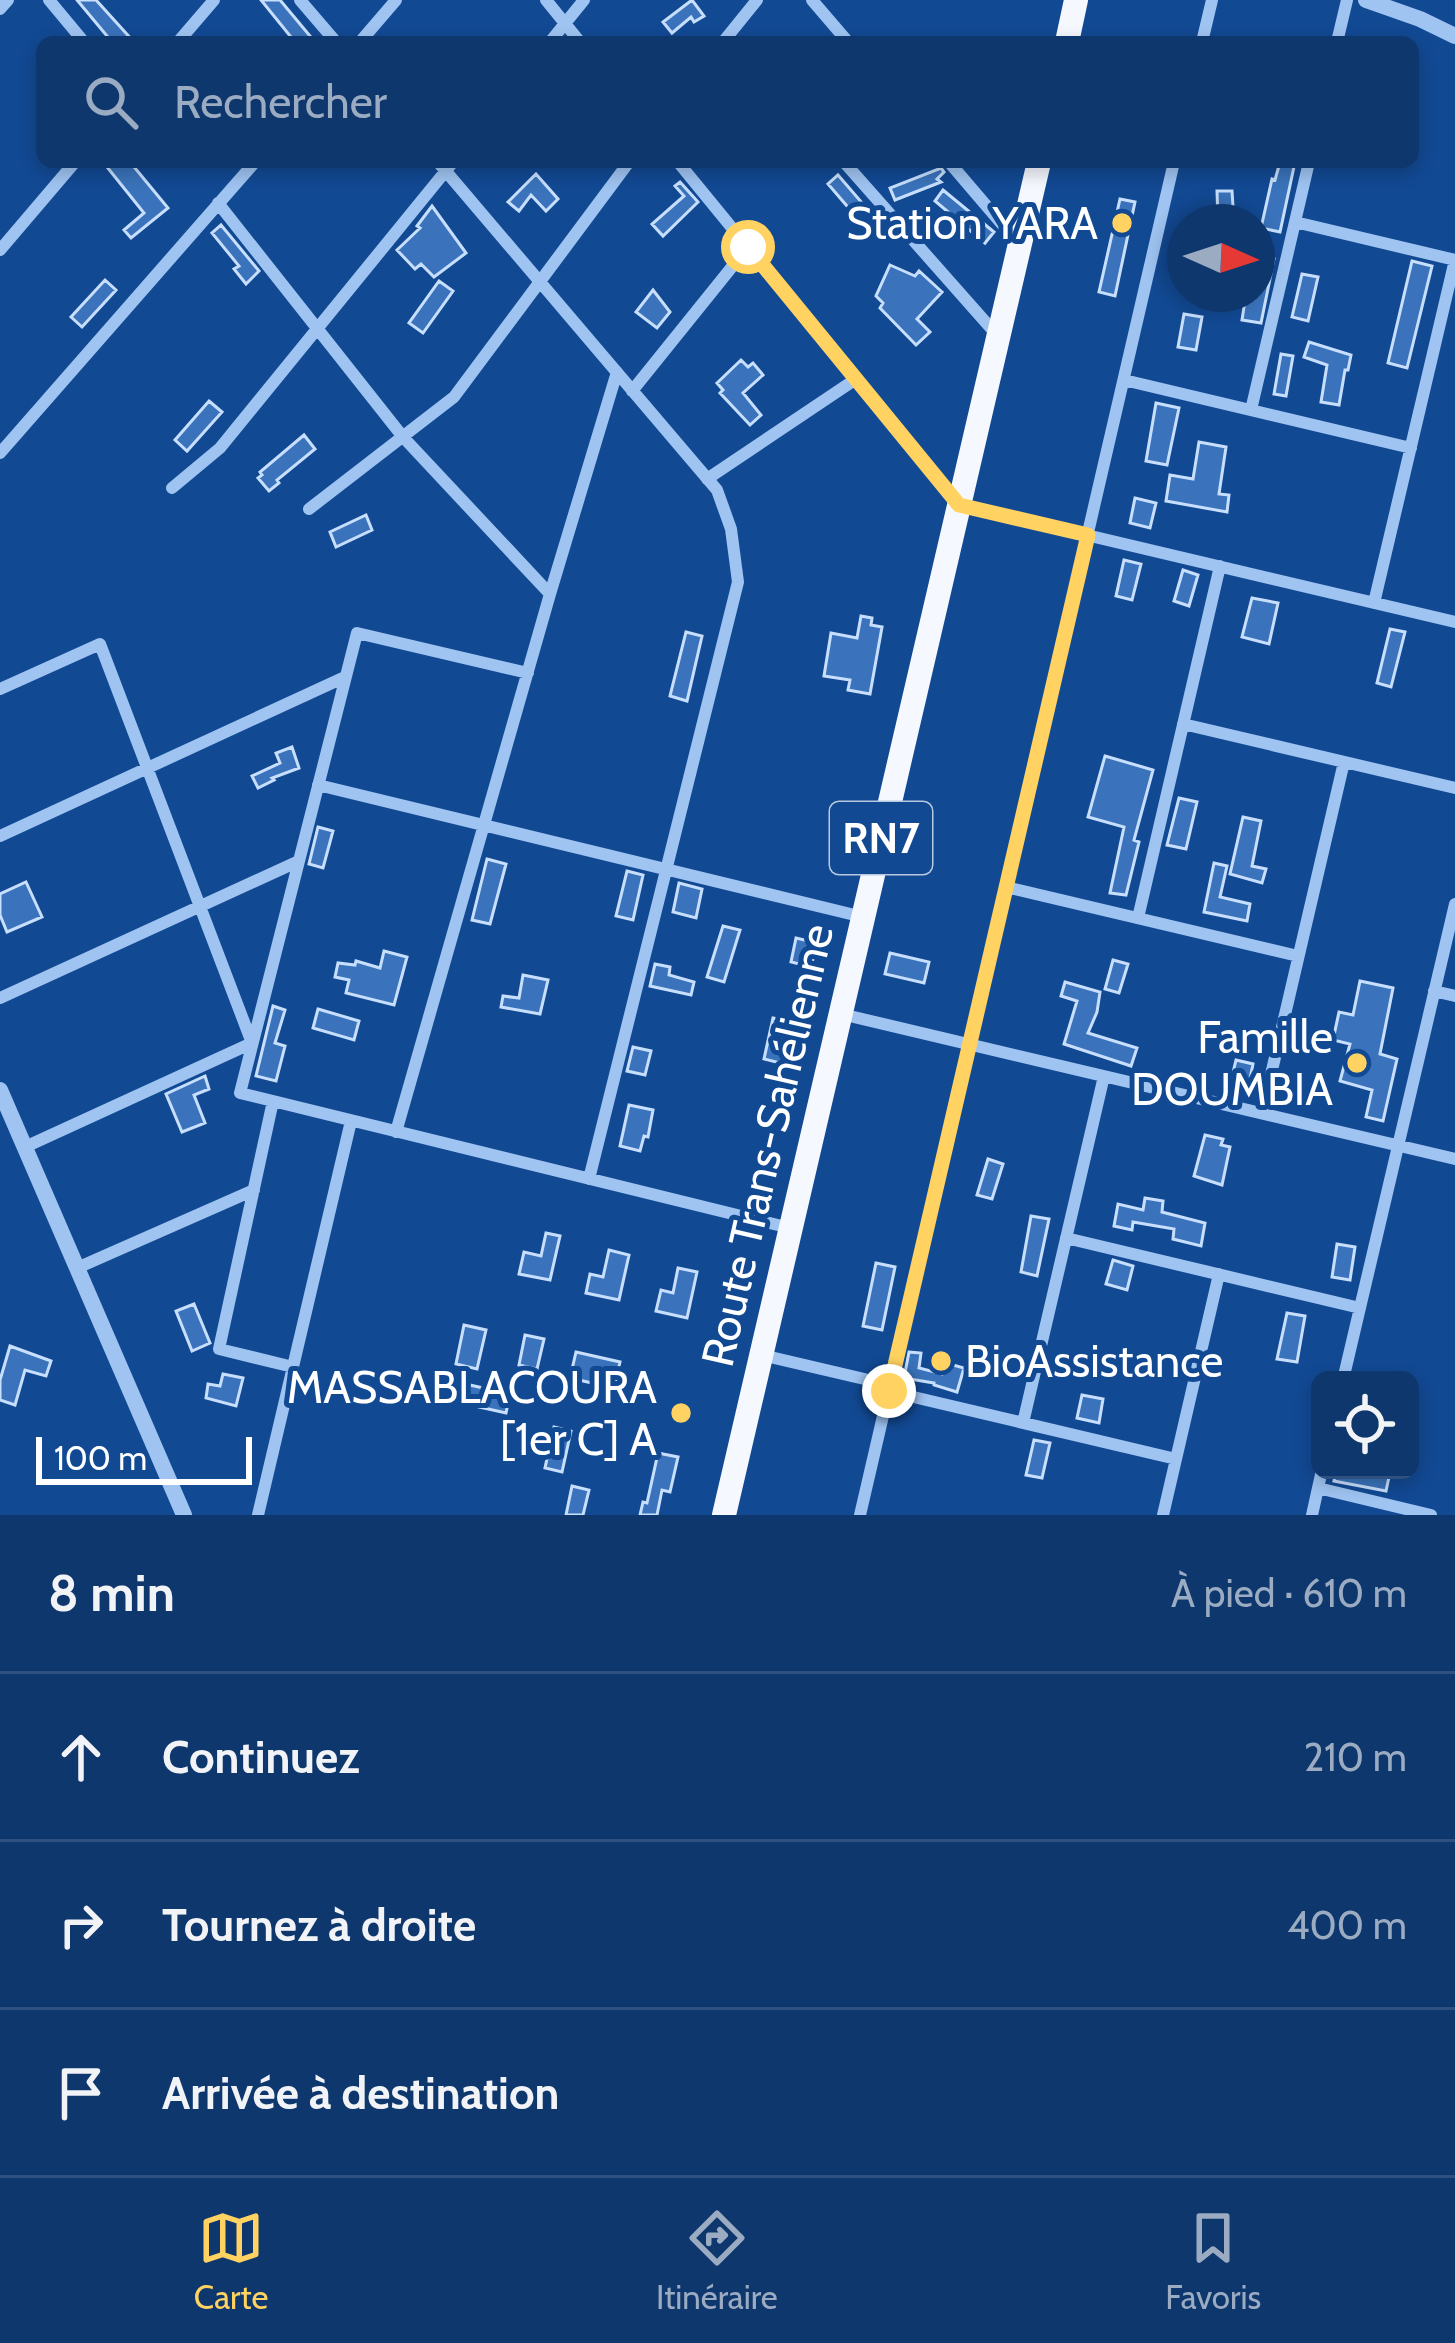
<!DOCTYPE html>
<html lang="fr">
<meta charset="utf-8">
<style>
:root{--surface:#0e376e;--page:#173f73;--text:#f1f3f6;--muted:#9bacc2;--line:#2e5181;--accent:#ffd261}
body{margin:0;font-family:Cabin,sans-serif;background:var(--page);color:var(--text)}
.controls{position:absolute;right:36px;bottom:36px;display:grid;overflow:hidden;border-radius:18px;box-shadow:0 6px 18px #0003}
.controls button{width:108px;height:108px;display:grid;place-items:center;padding:0;border:0;border-bottom:3px solid var(--line);background:var(--surface);color:var(--text);font:60px sans-serif}
.compass{position:absolute;left:1167px;top:204px;width:108px;height:108px;border-radius:50%;background:var(--surface);box-shadow:0 6px 18px #0003;rotate:93deg}
.scale{position:absolute;left:36px;bottom:30px;width:216px;box-sizing:border-box;padding-left:12px;border:6px solid #fff;border-top:0;font-size:33px;line-height:42px;white-space:nowrap;color:#fff;-webkit-text-stroke:9px #124993;paint-order:stroke}
.stop{position:absolute;width:36px;height:36px;margin:-27px;border:9px solid #ffd261;border-radius:50%;background:#fff}
.stop.end{background:#ffd261;border-color:#fff;box-shadow:0 3px 12px #0008}
.list{margin:0;padding:0;list-style:none}
h2{display:flex;justify-content:space-between;align-items:center;height:156px;margin:0;padding:0 48px;font-size:51px}
h2 small{font-size:39px;font-weight:400;color:var(--muted)}
.list li{display:grid;grid-template-columns:78px 1fr auto;gap:36px;align-items:center;box-sizing:border-box;height:168px;padding:0 48px;border-top:3px solid var(--line)}
.list b{display:block;font-size:45px;white-space:nowrap}
.list em{font-size:39px;font-style:normal;color:var(--muted)}
.icon{flex:none;width:66px;height:66px;fill:none;stroke:currentColor;stroke-width:2;stroke-linecap:round;stroke-linejoin:round}
.map{position:relative;flex:none;width:1455px;height:1515px;overflow:hidden}
.search{position:absolute;background:var(--surface);box-shadow:0 6px 18px #0003;left:36px;right:36px;top:36px;height:132px;display:flex;align-items:center;gap:30px;box-sizing:border-box;padding:0 42px;border-radius:18px;color:var(--muted);font-size:45px}
.sheet{height:660px;background:var(--surface)}
nav{display:flex;justify-content:space-around;align-items:center;box-sizing:border-box;height:168px;border-top:3px solid var(--line);background:var(--surface);font-size:33px;color:var(--muted)}
nav a{display:grid;justify-items:center;gap:6px}
nav .on{color:var(--accent)}
.map>svg:first-child{display:block}
</style>
<div class="map">
<svg width="1455" height="1515" viewBox="0 0 1455 1515">
<rect width="100%" height="100%" fill="#124993"/>
<path fill="#3a73bb" stroke="#c7dffd" stroke-width="3" d="M77,0H96L134,42H112Z
M261,0H280L315,42H295Z
M692,0L704,16L694,22L691,17L672,33L663,22Z
M103,162H130L168,208L131,238L124,230L144,213Z
M1280,162H1295L1280,232L1261,228L1272,179L1275,180Z
M941,168L944,172L937,179L941,182L895,200L890,188Z
M536,174L558,199L546,211L531,195L519,211L508,202Z
M838,175L863,204L853,213L828,184Z
M680,182L698,202L663,236L652,224L684,196L675,186Z
M943,190L994,232L985,243L935,201Z
M1217,191H1232L1234,222H1218Z
M1120,199L1135,202L1115,296L1099,292Z
M432,206L466,253L434,277L421,264L415,269L397,250L420,228L417,226Z
M221,225L259,271L246,284L234,269L239,266L212,233Z
M1257,256L1274,259L1261,323L1242,320L1246,294H1257Z
M1412,261L1432,266L1407,368L1388,363Z
M890,265L915,276L919,271L942,292L917,319L930,332L916,345L880,308L883,303L876,296Z
M1302,274L1318,277L1308,321L1292,317Z
M105,280L116,290L82,327L71,317Z
M439,281L453,291L423,333L409,323Z
M653,290L670,312L657,328L636,312Z
M1184,314L1202,317L1196,350L1178,347Z
M1309,342L1351,355L1348,370H1345L1339,405L1321,402L1327,365L1304,357Z
M1281,354L1293,356L1286,396L1274,394Z
M741,360L748,367L753,363L763,375L743,393L761,415L750,425L720,393L723,390L717,383Z
M209,401L222,412L187,451L175,440Z
M1156,403L1179,408L1167,465L1146,461Z
M304,435L315,449L277,480L279,483L269,491L258,478L262,475L260,472Z
M1199,442L1226,447L1219,494L1229,495L1227,512L1166,501L1170,475L1193,479Z
M1135,498L1156,503L1150,528L1130,523Z
M366,515L372,530L336,547L330,532Z
M1124,560L1141,564L1132,600L1116,596Z
M1183,570L1198,575L1189,606L1174,601Z
M1252,598L1278,603L1269,644L1242,637Z
M861,616L872,618L871,625L882,627L870,694L848,690L850,680L824,676L831,633L857,638Z
M1390,629L1405,632L1391,687L1377,683Z
M686,632L702,636L687,701L670,696Z
M292,747L299,768L272,778L274,780L258,788L252,776L280,763L276,753Z
M1105,756L1153,770L1134,840L1139,842L1126,895L1110,893L1124,827L1088,817Z
M1179,798L1197,802L1186,849L1167,845Z
M1243,817L1261,821L1252,866L1266,869L1262,883L1230,874Z
M318,827L333,831L323,868L309,864Z
M487,859L506,864L490,924L472,920Z
M1214,863L1227,866L1220,897L1250,904L1247,921L1204,912Z
M627,871L643,875L633,920L616,916Z
M26,882L42,917L7,932L0,915V894Z
M679,883L702,889L696,918L673,912Z
M723,926L740,930L724,982L707,977Z
M796,938L817,943L811,967L791,962Z
M384,951L407,957L394,1005L346,993L349,980L335,977L338,963L355,965L356,961L380,968Z
M890,953L929,962L924,983L885,974Z
M1113,960L1128,964L1119,993L1105,989Z
M655,964L670,967L669,975L694,982L691,995L650,986Z
M523,975L548,980L540,1014L501,1007L503,996L519,998Z
M1360,981L1393,988L1380,1054L1397,1059L1383,1121L1366,1117L1372,1090L1340,1081L1350,1044L1333,1040L1339,1012L1353,1015Z
M1065,982L1100,992L1097,1012L1088,1033L1137,1048L1131,1066L1064,1044L1077,1001L1061,996Z
M273,1006L285,1010L275,1043L285,1046L276,1081L256,1076Z
M318,1009L359,1021L354,1040L313,1028Z
M773,1018L794,1022L784,1064L764,1059Z
M633,1047L651,1051L645,1075L627,1071Z
M1236,1060L1253,1064L1248,1089L1230,1085Z
M205,1076L209,1089L194,1095L205,1123L182,1132L166,1094Z
M629,1105L653,1110L648,1137L644,1136L640,1151L620,1146Z
M1205,1135L1223,1139L1221,1145L1230,1147L1222,1185L1194,1176Z
M988,1159L1003,1164L992,1199L977,1195Z
M1145,1198L1163,1201L1162,1212L1205,1223L1201,1246L1173,1239L1174,1229L1133,1222L1132,1230L1114,1226L1118,1204L1143,1210Z
M1031,1216L1049,1219L1037,1276L1021,1272Z
M546,1233L560,1236L550,1280L519,1274L524,1252L541,1256Z
M1337,1244L1355,1247L1350,1280L1332,1277Z
M609,1250L629,1255L619,1300L586,1293L590,1274L603,1277Z
M1113,1260L1133,1266L1127,1290L1106,1284Z
M876,1263L895,1267L882,1330L863,1326Z
M678,1268L697,1272L687,1318L656,1311L661,1290L673,1293Z
M194,1304L210,1343L192,1351L176,1311Z
M1287,1313L1305,1316L1297,1362L1277,1359Z
M464,1325L486,1330L477,1369L456,1364Z
M525,1335L544,1339L537,1369L519,1365Z
M10,1346L51,1361L46,1376L25,1370L15,1405L0,1400V1380Z
M576,1352L620,1362L614,1388L570,1378Z
M909,1352L921,1353L919,1368L942,1374L946,1363L964,1368L957,1392L934,1385V1383L904,1378Z
M223,1374L243,1378L236,1406L206,1398L208,1384L220,1386Z
M470,1385L510,1394L506,1413L466,1404Z
M1082,1395L1103,1399L1099,1423L1077,1418Z
M554,1427L571,1431L562,1472L545,1468Z
M1034,1440L1050,1443L1042,1478L1026,1475Z
M658,1453L678,1457L670,1492L662,1490L657,1515H640L643,1502L647,1503Z
M1336,1470L1389,1477L1386,1491L1334,1481Z
M572,1486L589,1490L583,1515H566Z"/>
<g fill="none" stroke-linecap="round" stroke-linejoin="round">
<path stroke="#9fc4f2" stroke-width="12" d="M49,0L84,42
M300,0L336,42
M546,0L580,42
M812,0L848,42
M0,9L8,0
M178,42L214,0
M360,42L396,0
M550,42L584,0
M723,42L757,0
M1202,42L1212,0
M1337,42L1347,0
M438,162L717,490L731,529L738,582L589,1179
M678,162L959,505L1455,622
M844,162L997,335
M949,162L1019,244
M218,203L403,437L550,594
M1295,222L1455,260
M0,250L75,162
M1124,380L1411,448
M632,391L748,247
M1251,410L1309,162
M0,453L255,162
M707,479L856,379
M172,488L220,448L453,162
M309,509L454,397L629,162
M1374,603L1455,260
M528,673L357,633L240,1093L790,1228
M0,689L100,644L252,1043L25,1147
M1183,724L1455,788
M318,785L863,917
M0,836L345,677
M1006,887L1298,956
M1138,918L1220,566
M1434,991L1455,996
M0,998L299,861
M841,1014L1455,1159
M273,1101L219,1349L293,1367
M1262,1113L1344,762
M396,1132L550,594L617,372
M1066,1238L1360,1308
M77,1268L254,1190
M762,1355L890,1385
M1343,1380L1455,904
M888,1391L1176,1459
M1023,1423L1104,1076
M1318,1488L1431,1515
M258,1515L351,1121
M860,1515L1174,162
M1163,1515L1219,1274
M1312,1515L1322,1470"/>
<path stroke="#9fc4f2" stroke-width="16" d="M1366,0L1420,19L1455,36
M0,1090L184,1515"/>
<path stroke="#f5f8ff" stroke-width="24" d="M1067,42L1076,0
M724,1515L1039,162"/>
</g>
<g fill="none" stroke-linecap="round" stroke-linejoin="round">
<path stroke="#ffd261" stroke-width="15" d="M748,247L959,505L1088,535L889,1391"/>
</g>
<g fill="#ffd261" stroke="#124993" stroke-width="4.5">
<circle cx="1122" cy="223" r="12"/>
<circle cx="1357" cy="1063" r="12"/>
<circle cx="941" cy="1361" r="12"/>
<circle cx="681" cy="1413" r="12"/>
</g>
<g text-anchor="middle" dominant-baseline="central" stroke-width="10" stroke-linejoin="round" paint-order="stroke">
<rect fill="#124993" stroke="#b8c8df" stroke-width="3" x="830" y="802" width="102" height="72" rx="9"/>
<g font-size="42" font-weight="bold" fill="#fff">
<text x="881" y="838">RN7</text>
</g>
<g font-size="45" fill="#fff" stroke="#124993" text-anchor="end">
<text x="1098" y="223">Station YARA</text>
<text x="1333" y="1037">Famille<tspan x="1333" dy="52">DOUMBIA</tspan></text>
<text x="965" y="1361" text-anchor="start">BioAssistance</text>
<text x="657" y="1387">MASSABLACOURA<tspan x="657" dy="52">[1er C] A</tspan></text>
</g>
<g font-size="45" fill="#fff" stroke="#124993">
<text transform="translate(767 1145) rotate(-77)">Route Trans-Sahélienne</text>
</g>
</g>
</svg>
<div class="controls">
<button><svg class="icon" aria-label="locate" viewBox="0 0 24 24"><circle cx="12" cy="12" r="6"/><path d="M12 2v4M12 18v4M2 12h4M18 12h4"/></svg></button>
</div>
<svg class="compass" viewBox="-18 -18 36 36"><path d="M0-13l5 13h-10z" fill="#e53935"/><path d="M0 13l5-13h-10z" fill="#9bacc2"/></svg>
<div class="scale">100 m</div>
<div class="stop" style="left:748px;top:247px"></div>
<div class="stop end" style="left:889px;top:1391px"></div>
<div class="search"><svg class="icon" aria-label="search" viewBox="0 0 24 24"><circle cx="10" cy="10" r="6"/><path d="M15 15l6 6"/></svg>Rechercher</div>
</div>
<section class="sheet">
<h2>8 min<small>À pied · 610 m</small></h2>
<ul class="list">
<li><svg class="icon" aria-label="ahead" viewBox="0 0 24 24"><path d="M12 20V5M6 11l6-6 6 6"/></svg><div><b>Continuez</b></div><em>210 m</em></li>
<li><svg class="icon" aria-label="right" viewBox="0 0 24 24"><path d="M7 20v-9h11M14 6l5 5-5 5"/></svg><div><b>Tournez à droite</b></div><em>400 m</em></li>
<li><svg class="icon" aria-label="arrive" viewBox="0 0 24 24"><path d="M6 21V4h12l-3 4 3 4H6"/></svg><div><b>Arrivée à destination</b></div></li>
</ul>
</section>
<nav>
<a class="on"><svg class="icon" aria-label="map" viewBox="0 0 24 24"><path d="M3 6l6-2 6 2 6-2v14l-6 2-6-2-6 2zM9 4v14M15 6v14"/></svg>Carte</a>
<a><svg class="icon" aria-label="directions" viewBox="0 0 24 24"><path d="M12 3l9 9-9 9-9-9zM9 14v-3h6M13 9l2 2-2 2"/></svg>Itinéraire</a>
<a><svg class="icon" aria-label="saved" viewBox="0 0 24 24"><path d="M7 4h10v16l-5-4-5 4z"/></svg>Favoris</a>
</nav>
